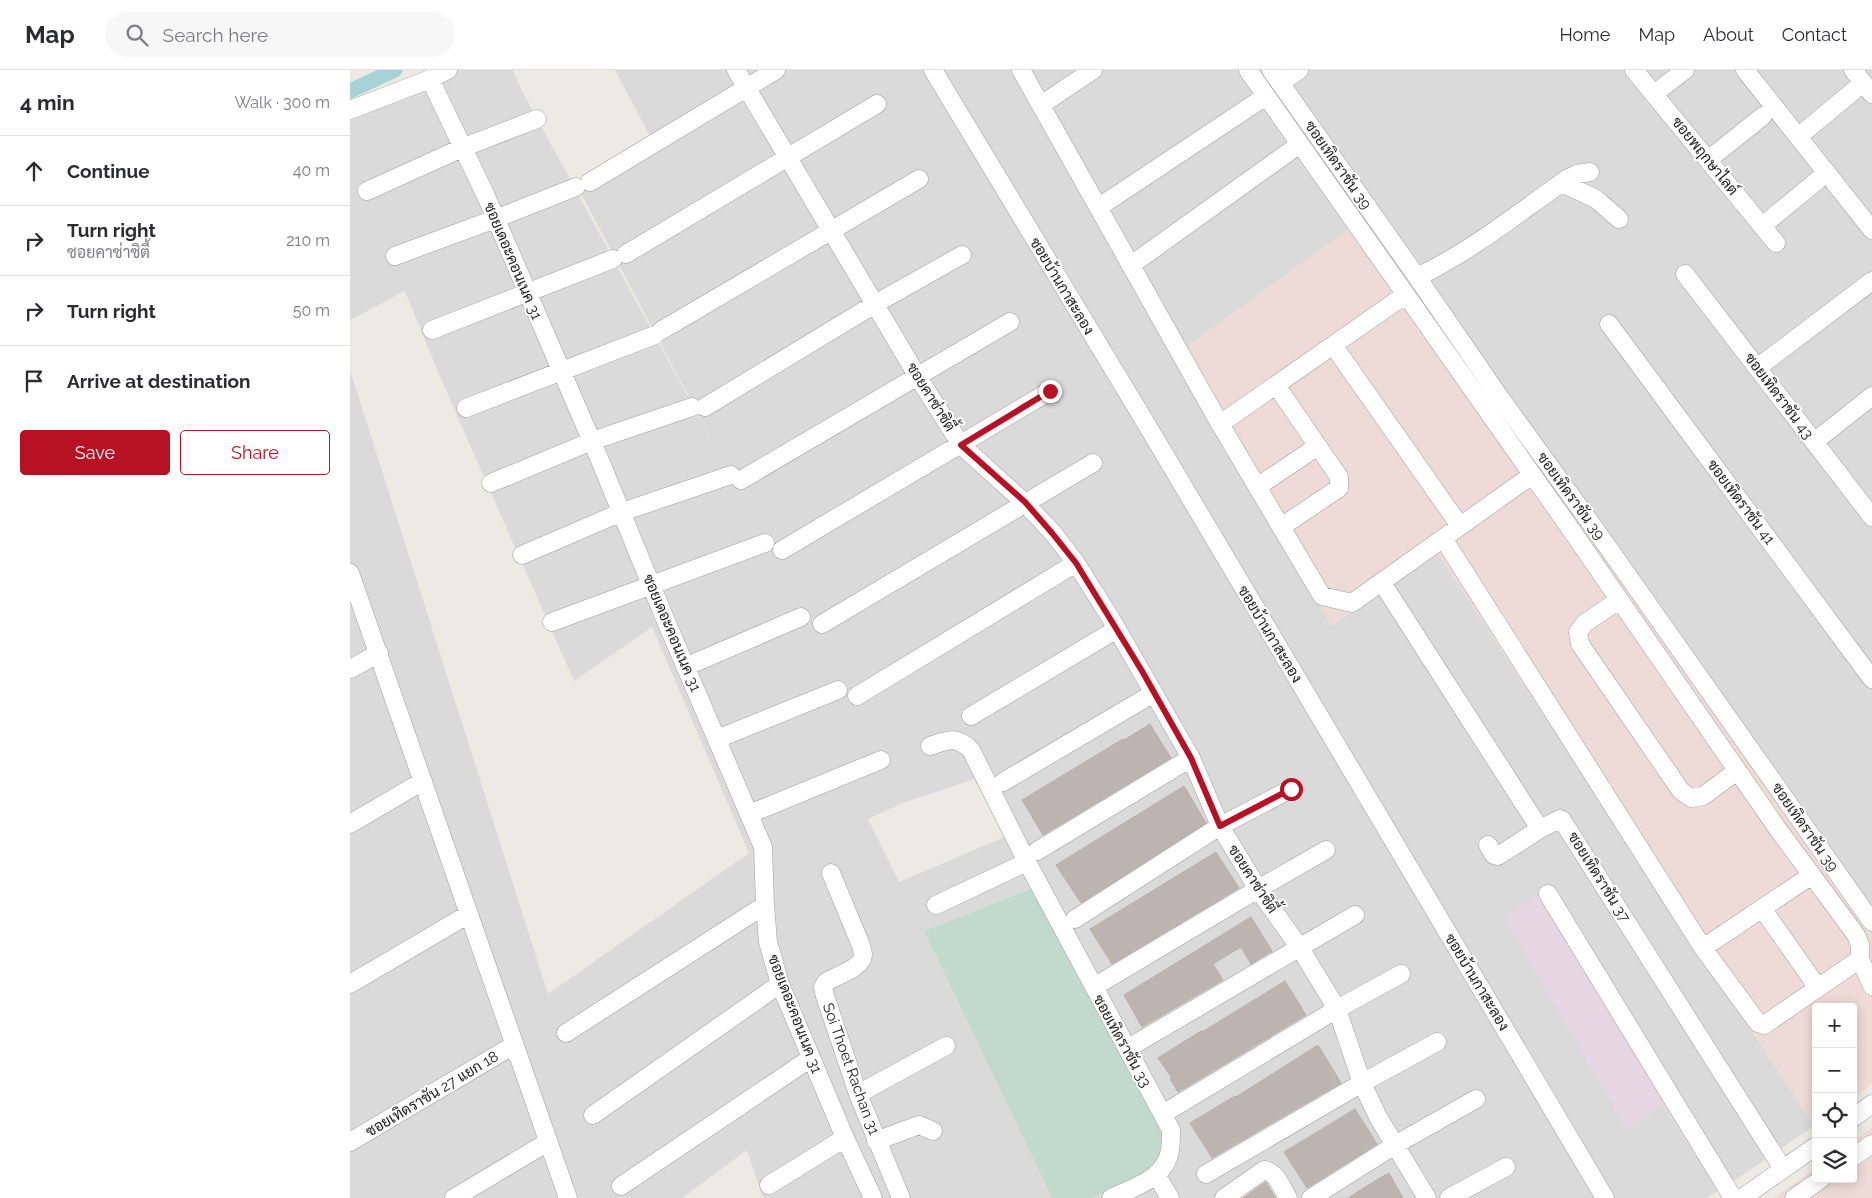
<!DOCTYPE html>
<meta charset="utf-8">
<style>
:root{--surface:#fff;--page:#f7f7f7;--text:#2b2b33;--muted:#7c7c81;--line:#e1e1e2;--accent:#b91124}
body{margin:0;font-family:Raleway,Sarabun,sans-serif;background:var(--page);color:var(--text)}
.controls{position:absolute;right:15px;bottom:15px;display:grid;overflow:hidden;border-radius:5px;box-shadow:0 2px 12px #0003}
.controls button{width:45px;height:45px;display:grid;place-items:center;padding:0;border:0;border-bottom:1px solid var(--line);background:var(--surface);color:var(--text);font:25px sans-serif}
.stop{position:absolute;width:15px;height:15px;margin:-11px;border:4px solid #b91124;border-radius:50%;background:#fff}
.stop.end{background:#b91124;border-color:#fff;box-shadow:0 1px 5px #0008}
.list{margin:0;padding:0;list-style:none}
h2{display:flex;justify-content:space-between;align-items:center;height:65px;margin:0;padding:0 20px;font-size:21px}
h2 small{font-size:16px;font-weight:400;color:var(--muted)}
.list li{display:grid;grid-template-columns:32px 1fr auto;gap:15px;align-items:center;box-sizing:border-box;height:70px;padding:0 20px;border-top:1px solid var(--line)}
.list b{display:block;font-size:19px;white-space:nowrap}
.list p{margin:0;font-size:16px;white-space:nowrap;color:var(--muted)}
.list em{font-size:16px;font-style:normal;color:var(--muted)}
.actions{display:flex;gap:10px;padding:15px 20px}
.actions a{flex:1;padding:11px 0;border:1px solid var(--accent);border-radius:5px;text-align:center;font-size:18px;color:var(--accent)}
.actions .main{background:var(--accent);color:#fff}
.icon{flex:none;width:28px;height:28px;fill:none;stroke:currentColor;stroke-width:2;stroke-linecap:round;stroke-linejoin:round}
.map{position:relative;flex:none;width:1522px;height:1128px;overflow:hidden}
header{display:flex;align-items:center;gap:30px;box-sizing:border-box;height:70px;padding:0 25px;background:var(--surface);border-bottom:1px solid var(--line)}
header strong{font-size:24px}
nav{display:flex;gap:28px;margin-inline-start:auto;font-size:18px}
.search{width:350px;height:45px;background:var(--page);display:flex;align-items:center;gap:12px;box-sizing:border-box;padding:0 18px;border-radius:28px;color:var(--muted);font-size:19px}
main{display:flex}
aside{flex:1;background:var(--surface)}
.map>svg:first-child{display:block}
</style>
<header>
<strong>Map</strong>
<div class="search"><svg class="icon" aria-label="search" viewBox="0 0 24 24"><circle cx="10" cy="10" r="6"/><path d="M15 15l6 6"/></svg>Search here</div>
<nav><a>Home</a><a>Map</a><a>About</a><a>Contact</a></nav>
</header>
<main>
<aside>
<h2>4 min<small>Walk · 300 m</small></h2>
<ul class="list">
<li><svg class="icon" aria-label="ahead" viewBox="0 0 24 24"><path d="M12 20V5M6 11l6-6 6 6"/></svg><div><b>Continue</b></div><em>40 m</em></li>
<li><svg class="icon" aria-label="right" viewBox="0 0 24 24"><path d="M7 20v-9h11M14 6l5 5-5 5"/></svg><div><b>Turn right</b><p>ซอยคาซ่าซิตี้</p></div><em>210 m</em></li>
<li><svg class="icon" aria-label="right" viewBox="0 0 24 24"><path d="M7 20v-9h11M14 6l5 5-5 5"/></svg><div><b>Turn right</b></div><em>50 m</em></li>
<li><svg class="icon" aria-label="arrive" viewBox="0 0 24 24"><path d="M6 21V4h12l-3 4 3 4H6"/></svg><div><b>Arrive at destination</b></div></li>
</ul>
<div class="actions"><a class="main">Save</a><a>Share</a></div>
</aside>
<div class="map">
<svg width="1522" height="1128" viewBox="0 0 1522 1128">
<rect width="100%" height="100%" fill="#ede9e3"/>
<path fill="#dbdada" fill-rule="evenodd" d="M81,0H163L172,21L376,397L225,112L300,66L265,0H1522V865L1015,147L981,556L1088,484L1464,1056L1381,1113L1202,815L1277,1060L1311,1034L1369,1120L1357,1128H941L919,1089L865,1126L866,1128H741L805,1098L683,818L574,861L702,1128H413L397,1080L332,1128H0V300L198,924L399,783L302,557L224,611L91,309L55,221L0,250V35ZM624,709L657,766L549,812L518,749L553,733Z"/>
<path fill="#e6d6e4" d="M1202,815L1381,1113L1369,1120L1311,1034L1277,1060L1154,848Z"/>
<path fill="#eedbd7" d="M1015,147L1522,865V1014L1503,1028V937H1466V1055L1464,1056L1088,484L981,556L825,285Z
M1522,1058V1128H1423L1466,1098V1109H1503V1071Z"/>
<path fill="#c2dacc" d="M683,818L813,1061L812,1080L805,1098L741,1128H702L574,861Z"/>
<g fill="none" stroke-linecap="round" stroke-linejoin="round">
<path stroke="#a7d2d7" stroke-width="15" d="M0,21L45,0"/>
</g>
<path fill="#bdb4b0" stroke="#bdaea7" d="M800,654L821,688L693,765L672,730L773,669L774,670Z
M834,716L856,753L731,833L706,795Z
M866,782L889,818L762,894L740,859Z
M901,847L922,881L901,894L891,877L863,894L873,910L792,957L774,925Z
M935,911L956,945L828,1022L820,1009L822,1008L808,988L851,961L852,962Z
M968,975L991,1013L862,1088L840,1053L885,1026L886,1027Z
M1005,1039L1027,1074L957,1118L934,1082Z
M1039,1103L1053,1128H998L1028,1109Z
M916,1112L926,1128H893L911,1115Z"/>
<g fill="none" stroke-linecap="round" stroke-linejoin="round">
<g stroke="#9e9e9e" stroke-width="19">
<path id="minor" d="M386,0L568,307L611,375L675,433L703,463L726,493L760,547L841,688L870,756L908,819L950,878L987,939L1012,1013L1028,1047L1077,1128
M583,0L800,360L1255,1128
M671,0L870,354L972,526L1002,533L1182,405
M898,0L1217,454L1427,758L1506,865L1510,875V889L1522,916
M921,0L1067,207L1151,329L1245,459L1522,852
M1284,0L1426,173
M1395,0L1522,160
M1503,0L1522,24
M80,9L136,126L249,388L318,556L413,777L415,835L418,872L430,914L495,1068L523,1128
M930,13L949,0
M1304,24L1335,0
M691,35L743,0
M0,40L80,9L98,0
M1448,67L1513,13
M1358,90L1413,46
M240,112L426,0
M1212,113L1246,129L1269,149
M17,121L112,78L187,49
M749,137L916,26
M1412,156L1468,110
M276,184L527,34
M45,186L145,149L226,117
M781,195L950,74
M1335,204L1522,447
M1067,207C1122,181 1168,143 1217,109L1227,104L1240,102
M1259,254L1522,609
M82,260L263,189
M312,260L569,109
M983,275L1110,456
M1407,298L1522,211
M926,315L989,407V418L931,457
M355,337L525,234L612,185
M116,338L305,265
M870,354L1055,225
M1464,372L1522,326
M391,410L660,252
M141,413L242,371L342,337
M907,417L968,376
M1093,468L1353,878L1408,953L1414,955L1510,889
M432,480L700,321
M172,485L272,442L381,405
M0,503L218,1128
M1038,522L1190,759L1210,749L1212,750L1433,1099
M1269,530L1235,553L1228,562L1230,574L1331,721L1341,728L1353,726L1387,701
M202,552L415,473
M472,554L743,393
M335,597L451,547
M0,599L29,583
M507,626L726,493
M621,646L767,559
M367,669L488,620
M580,676C598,670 606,665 621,680L677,792L821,1060C821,1066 821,1074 820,1080C816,1109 784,1117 761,1128
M653,712L804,623
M399,744L531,690
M0,754L73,711
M1138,775L1144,785L1148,786L1190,759
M687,781L841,688
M481,803L510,873C511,876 513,881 513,885C513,898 485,906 476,912L473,917L475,926L508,1024L551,1128
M1198,824L1383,1128
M586,835L677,792
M1412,838L1468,918
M725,849L870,756L941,719
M1353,878L1462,805
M752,912L908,819L976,780
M0,914L119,844
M216,963L415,835
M785,974L1005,845
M508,1024L596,976
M821,1039L987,939L1051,904
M243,1045L430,914
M1503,1048L1522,1034
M526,1071L569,1055L583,1061
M0,1072L164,975
M1503,1087L1522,1074
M856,1104L1012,1013L1087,972
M807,1106L820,1128
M419,1115L495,1068
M271,1116L461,988
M104,1128L198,1072
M874,1128L914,1100C927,1102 932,1118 938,1128
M961,1128L1045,1075L1126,1029
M1099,1128L1156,1097
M1392,1128L1466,1076
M1444,1128L1471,1109"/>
</g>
<use href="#minor" stroke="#fff" stroke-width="18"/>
</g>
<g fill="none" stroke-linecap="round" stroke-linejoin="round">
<path stroke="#b91124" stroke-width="6" d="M700,321L611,375L675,432L702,463L726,493L792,601L841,688L870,756L941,719"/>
</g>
<g text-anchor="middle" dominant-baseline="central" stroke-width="4" stroke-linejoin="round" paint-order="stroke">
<g font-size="15" fill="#1d1d1d" stroke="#fff">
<text transform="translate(1355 86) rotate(51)">ซอยพฤกษาไลต์</text>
<text transform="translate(988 95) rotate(55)">ซอยเทิดราชัน 39</text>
<text transform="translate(163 191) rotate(67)">ซอยเดอะคอนเนค 31</text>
<text transform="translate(712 216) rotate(59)">ซอยบ้านกาสะลอง</text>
<text transform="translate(1429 326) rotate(53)">ซอยเทิดราชัน 43</text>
<text transform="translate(581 327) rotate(58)">ซอยคาซ่าซิตี้</text>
<text transform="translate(1221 426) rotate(54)">ซอยเทิดราชัน 39</text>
<text transform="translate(1391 432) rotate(53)">ซอยเทิดราชัน 41</text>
<text transform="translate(322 563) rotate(67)">ซอยเดอะคอนเนค 31</text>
<text transform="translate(920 564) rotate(59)">ซอยบ้านกาสะลอง</text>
<text transform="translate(1455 757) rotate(55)">ซอยเทิดราชัน 39</text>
<text transform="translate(1249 807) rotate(58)">ซอยเทิดราชัน 37</text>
<text transform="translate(903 809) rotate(57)">ซอยคาซ่าซิตี้</text>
<text transform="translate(1127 912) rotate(59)">ซอยบ้านกาสะลอง</text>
<text transform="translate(445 944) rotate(69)">ซอยเดอะคอนเนค 31</text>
<text transform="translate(772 971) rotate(61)">ซอยเทิดราชัน 33</text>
<text transform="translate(501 999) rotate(70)">Soi Thoet Rachan 31</text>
<text transform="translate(82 1024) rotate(-31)">ซอยเทิดราชัน 27 แยก 18</text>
</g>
</g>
</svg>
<div class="controls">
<button>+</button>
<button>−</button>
<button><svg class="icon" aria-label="locate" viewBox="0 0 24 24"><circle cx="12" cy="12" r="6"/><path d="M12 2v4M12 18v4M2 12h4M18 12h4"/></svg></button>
<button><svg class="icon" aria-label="layers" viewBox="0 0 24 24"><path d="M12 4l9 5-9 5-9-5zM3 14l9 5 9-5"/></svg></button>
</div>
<div class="stop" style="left:941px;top:719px"></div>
<div class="stop end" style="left:700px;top:321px"></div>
</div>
</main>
